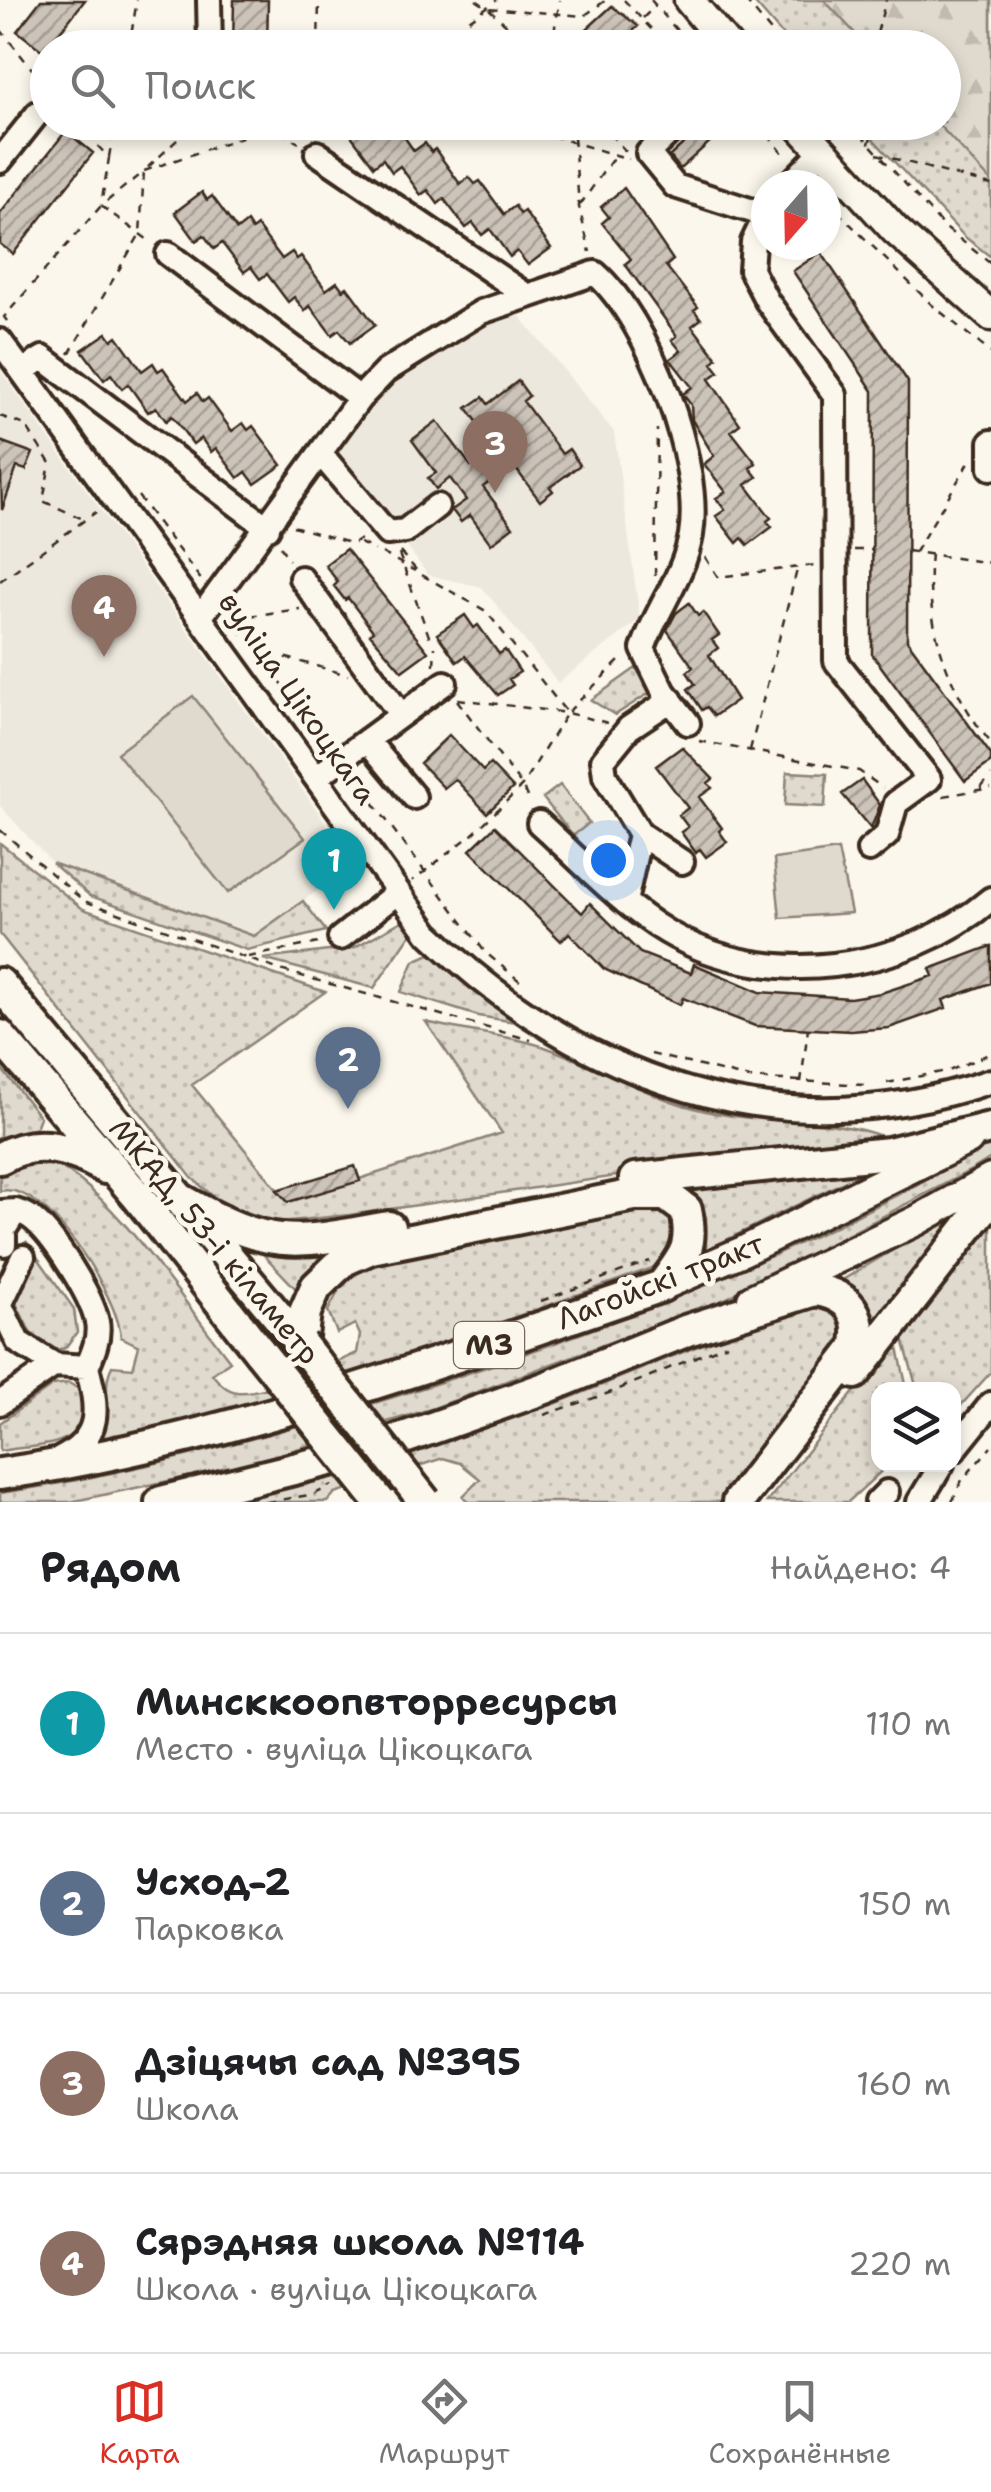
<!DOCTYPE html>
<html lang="ru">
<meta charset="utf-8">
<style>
:root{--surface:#fff;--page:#f6f6f6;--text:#202124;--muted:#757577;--line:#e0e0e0;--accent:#d93025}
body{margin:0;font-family:"Shantell Sans",sans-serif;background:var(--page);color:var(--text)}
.controls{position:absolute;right:30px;bottom:30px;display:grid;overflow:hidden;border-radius:20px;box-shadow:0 5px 15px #0003}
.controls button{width:90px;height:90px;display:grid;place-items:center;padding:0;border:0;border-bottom:2px solid var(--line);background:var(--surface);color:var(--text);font:50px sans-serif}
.compass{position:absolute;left:751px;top:170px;width:90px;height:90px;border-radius:50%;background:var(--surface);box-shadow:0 5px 15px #0003;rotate:200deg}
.you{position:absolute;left:608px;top:860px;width:35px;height:35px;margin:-25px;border:8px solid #fff;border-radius:50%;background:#1a73e8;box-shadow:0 0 0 15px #1a73e833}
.badge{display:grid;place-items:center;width:65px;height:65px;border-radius:50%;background:var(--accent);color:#fff;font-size:32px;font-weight:700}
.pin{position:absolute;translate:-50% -82px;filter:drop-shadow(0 2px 5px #0008)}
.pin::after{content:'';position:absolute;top:52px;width:35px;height:30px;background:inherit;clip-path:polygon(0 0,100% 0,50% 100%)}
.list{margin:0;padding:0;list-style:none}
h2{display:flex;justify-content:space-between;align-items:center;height:130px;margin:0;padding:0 40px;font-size:42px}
h2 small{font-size:32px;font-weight:400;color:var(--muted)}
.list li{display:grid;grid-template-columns:65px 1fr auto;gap:30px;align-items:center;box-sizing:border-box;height:180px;padding:0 40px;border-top:2px solid var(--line)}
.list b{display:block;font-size:38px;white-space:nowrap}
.list p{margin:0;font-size:32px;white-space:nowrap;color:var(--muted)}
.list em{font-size:32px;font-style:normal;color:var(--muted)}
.icon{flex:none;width:55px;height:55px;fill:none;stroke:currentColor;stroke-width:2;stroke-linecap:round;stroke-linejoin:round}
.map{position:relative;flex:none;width:991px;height:1502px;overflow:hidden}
.search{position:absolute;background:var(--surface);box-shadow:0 5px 15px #0003;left:30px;right:30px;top:30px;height:110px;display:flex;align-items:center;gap:25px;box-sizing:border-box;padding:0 35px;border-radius:55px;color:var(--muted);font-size:38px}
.sheet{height:850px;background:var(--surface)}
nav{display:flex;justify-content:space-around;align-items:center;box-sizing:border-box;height:140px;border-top:2px solid var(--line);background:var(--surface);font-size:28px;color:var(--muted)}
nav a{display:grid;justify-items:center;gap:5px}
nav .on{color:var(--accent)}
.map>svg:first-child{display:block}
</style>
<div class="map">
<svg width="991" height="1502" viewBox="0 0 991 1502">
<defs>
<pattern id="grass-dots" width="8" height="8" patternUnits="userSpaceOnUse" patternTransform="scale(2.5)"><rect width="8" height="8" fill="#dfd9ce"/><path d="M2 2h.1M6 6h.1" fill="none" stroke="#c0bab0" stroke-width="1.8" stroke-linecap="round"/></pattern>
<pattern id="forest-firs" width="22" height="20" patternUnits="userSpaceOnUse" patternTransform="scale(2.5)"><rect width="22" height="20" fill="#dfd9ce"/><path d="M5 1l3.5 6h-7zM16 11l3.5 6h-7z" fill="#c0bab0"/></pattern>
<pattern id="building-hatch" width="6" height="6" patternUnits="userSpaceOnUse" patternTransform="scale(2.5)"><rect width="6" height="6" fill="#ccc4b9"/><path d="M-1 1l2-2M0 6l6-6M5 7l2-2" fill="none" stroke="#a79f96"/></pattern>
</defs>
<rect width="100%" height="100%" fill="#fbf7ec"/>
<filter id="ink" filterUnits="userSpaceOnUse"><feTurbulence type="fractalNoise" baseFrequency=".01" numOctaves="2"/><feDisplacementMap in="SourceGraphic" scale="20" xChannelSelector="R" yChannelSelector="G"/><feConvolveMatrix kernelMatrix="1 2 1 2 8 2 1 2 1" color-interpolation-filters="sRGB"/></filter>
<g filter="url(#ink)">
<path fill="#ede8dd" d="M520,316L614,432L640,619L558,683L482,587L428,575L337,452L392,380L481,324Z
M0,370L355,863L255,936L52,863L0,806Z"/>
<path fill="url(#grass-dots)" stroke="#8d8276" stroke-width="2.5" d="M752,0H991V257L965,237L858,123L944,122V48L793,47Z
M636,668L651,692L615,715L591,700Z
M787,772L827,774L825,807L785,805Z
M560,785L589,823L573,836L543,798Z
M0,843L83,909L325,992L192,1085L288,1202L502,1133L426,1022C465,1032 517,1036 553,1050C606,1071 654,1100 710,1112C769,1125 829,1116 884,1137L349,1215L271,1223L231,1212L192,1178L0,934Z
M52,863L254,936L303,901L326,931L247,950L90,896Z
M402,921L411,934L374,988L263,959L353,948Z
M439,950L528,1024L478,1016L401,992L414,961Z
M0,1067L40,1117L36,1128L0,1139Z
M991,1143V1158L973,1169L723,1300L434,1408L243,1465L70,1502H0V1493C131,1474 257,1439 384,1400C594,1335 801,1255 991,1143Z
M44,1159C107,1181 186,1306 230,1361L212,1374C219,1382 225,1390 237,1392C264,1395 332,1365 357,1353L360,1335L355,1324L337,1333L328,1311L346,1276L369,1261L661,1205C682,1225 676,1242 661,1265L269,1405L100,1439C117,1414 99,1392 112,1366L133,1368L139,1346L121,1337C118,1297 46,1179 0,1191V1172Z
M874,1167L706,1250V1217L688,1190Z
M964,1208L872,1335L864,1297L839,1282Z
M991,1212V1372L954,1413V1390L917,1389L901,1332Z
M26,1241L74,1309L77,1332L65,1348L55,1350L33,1338L12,1295C31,1277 29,1266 26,1241Z
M268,1248L321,1253L300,1293L263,1254Z
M812,1300L838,1311L848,1334L727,1502H468L463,1496L480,1479L460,1463L443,1458L335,1493L327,1502H235L557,1403Z
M896,1339L907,1389L878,1390V1464L888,1465L848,1502H767Z
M69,1383L82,1391C89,1451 47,1443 0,1451V1423L53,1385Z"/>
<path fill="url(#forest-firs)" stroke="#8d8276" stroke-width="2.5" d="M824,0H991V181L937,123L944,122V48L868,47Z"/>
<path fill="#dfd9ce" stroke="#8d8276" stroke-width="2.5" d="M193,696L305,838L228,893L117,753Z
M838,850L851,913L780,918L774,859Z"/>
<path fill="url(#building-hatch)" stroke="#3b2a1e" stroke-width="2.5" d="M41,0H85L44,52L17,31Z
M234,0H268L267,48H233Z
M612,6L638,26L633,31L648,48H566Z
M366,122H394L414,151L425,143L431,152L435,149L460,184L469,177L475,184L480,181L504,214L515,206L520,214L524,211L551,248L528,265L517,251L510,257L490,229L482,235L473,223L466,228L444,199L438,204L428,190L421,195L400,166L392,172L383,159L374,166L350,134Z
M688,122H714L722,131L680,169L670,156L696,132Z
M66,131L93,153L13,254L0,244V214Z
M624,188L673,260L666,266L698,307L694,310L701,319L692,326L717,358L712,363L719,372L709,379L740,424L731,431L756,463L750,468L757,477L746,485L771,518L767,521L772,527L748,545L742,538L737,543L716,516L725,510L716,498L726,492L704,464L714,456L692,420L691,405L683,394L692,387L670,359L681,351L672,340L677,336L625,264L631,259L602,223L609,217L601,207Z
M202,192L207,200L212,196L237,230L247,222L252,230L257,226L282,259L292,252L297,259L301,256L326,290L337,282L343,290L347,287L375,325L350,343L339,330L332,335L310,306L305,311L294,297L288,302L267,274L260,279L251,267L244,272L222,243L214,249L204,235L196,241L175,212Z
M821,252L908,382L907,640L991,755V762L965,781L872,654L873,391L793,271Z
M107,333L112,340L117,336L142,371L153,363L158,371L163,368L187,401L197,393L203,402L208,398L232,431L243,423L248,430L253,426L282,465L255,484L246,472L238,478L216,448L211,452L201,438L193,444L172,416L166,421L156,407L148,412L128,384L122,389L111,374L104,380L82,350Z
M518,381L529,396L523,401L562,454L569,449L580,465L550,487L553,491L540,501L513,465L483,487L513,527L491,544L470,515L461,522L452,510L466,500L450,478L436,489L428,478L436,473L412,440L437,421L471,466L496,447L467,408L483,397L488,404Z
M0,441L33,453L26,470L17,467L2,510Z
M346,549L428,652L402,671L370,634L373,631L348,598L345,600L334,586L338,582L325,565Z
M689,603L698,616L703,612L719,635L712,640L718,648L709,655L737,700L714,716L707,707L702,710L688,689L695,684L687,672L693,667L667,630L676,613Z
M465,615L474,628L478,625L499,654L505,650L520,672L509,679L513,685L498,695L465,656L457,662L437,634Z
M449,735L483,771L490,764L513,788L487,813L455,779L444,788L420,763Z
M682,747L713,779L708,783L712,788L699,797L722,828L719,831L727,842L706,857L700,849L696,853L681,832L688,827L679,815L688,808L656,766Z
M862,780L880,805L871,829L842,794Z
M495,826L582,913L590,903L640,953L691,973L694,964L760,992L850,998L881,993L933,976L930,969L991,946V983L943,1000L946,1008L889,1028L851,1031L755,1026L683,998L680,1005L604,969L569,933L561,941L470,850Z
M355,1166L360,1181L288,1202L277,1190Z"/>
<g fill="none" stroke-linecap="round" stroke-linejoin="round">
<g stroke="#3b2a1e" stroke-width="30">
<path id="minor" d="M209,0L210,48
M674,128L648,153L675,186L765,215
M317,153L526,295
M0,161L38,113
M789,185L822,151
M766,215L753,242L751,270L767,301L835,395L836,661L929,779L896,803L887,835L869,850
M168,254L360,398
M0,341L428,933C584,1083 780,1152 991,1081
M22,371L43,358L268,528
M991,442V468
M321,454L387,533L405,531L437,506
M301,578L401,715
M202,615L360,398L386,371L481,312L595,273C649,320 703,463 691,535C684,576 656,609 643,649L664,692L688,723
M671,700L629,728L603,760L605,776L640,834L682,862
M367,740L414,797
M318,776L445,683
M539,823C580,860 619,903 667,932C767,991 905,972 991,899
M625,902L640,834
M340,938L398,892
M0,1212C12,1211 20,1210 30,1217C52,1232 92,1296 97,1322C100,1337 93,1353 87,1367C98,1408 103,1437 60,1459
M4,1244V1230L16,1211
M1,1303L23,1257
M0,1304L18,1342L55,1365
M0,1403L55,1365L87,1367
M954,1450L991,1404
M877,1502L887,1492
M919,1502L942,1464"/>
</g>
<g stroke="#3b2a1e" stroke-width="35">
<path id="major" d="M689,0L729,48
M796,122L895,230L991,316
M662,1286L743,1251L968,1140
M752,1299L916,1221L991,1179"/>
</g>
<g stroke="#3b2a1e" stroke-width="38">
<path id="highway" d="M0,984L301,1344
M0,1036L138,1197L260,1352
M0,1158C36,1137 72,1148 105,1168
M635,1179L889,1153L990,1128
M182,1200C269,1250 292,1245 389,1227
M855,1373L991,1198
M0,1474C229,1441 444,1360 662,1286C684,1256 694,1248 686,1210L666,1195H634L371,1248L344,1260L316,1287L305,1312L301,1344
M161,1502L370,1450L545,1388L688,1330L815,1290C849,1295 864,1315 856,1348L738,1502"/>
</g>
<path stroke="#3b2a1e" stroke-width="2.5" stroke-dasharray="8 8" stroke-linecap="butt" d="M476,0L488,8L584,16L606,0
M624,0L669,48
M651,0L692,48
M745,0L785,48
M489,9L532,48
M643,18L655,6
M0,29L48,89
M129,48L137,0
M318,48L319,0
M430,48L497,0
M551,48L560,0
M873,48L886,0
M76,122L109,158L101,205
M249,122L271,127L299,143
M506,122L629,159
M573,122L579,207L590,252
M599,122L629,155
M757,122L787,158
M850,122L942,225L991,264
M869,144L875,122
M877,154L991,185
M109,157L115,122
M826,200L931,304L991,353
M580,205L611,161L618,158
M101,206L151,242
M826,225L839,214
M7,321L4,317L101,206L144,171L285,122
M69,354L140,234L144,171L196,122
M0,416L25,425L50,463L43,501L83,519
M138,496L202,581
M293,526L353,544L365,536
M360,543L375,550
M280,546L289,560
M854,550H872
M907,551L991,563
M400,552L420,574L486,611L567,713L522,786L473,834L412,881
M915,552L971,459
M382,553L415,571
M399,554L430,639
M931,554C924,623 948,691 991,743
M705,557L718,577L816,565
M655,576L657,429
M0,581L96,512
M228,615L328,743
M234,618L300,609
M255,649L348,675
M434,665L435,647
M458,699L567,713L608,723
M457,700L522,786L530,803
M568,712L622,658
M699,741L859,771L883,788
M750,750L797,570
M354,777L485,952L522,983
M981,788L991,775
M943,796L991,788
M0,830L84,901L280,970L531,1040
M248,957L318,943
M651,1054L749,1078L865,1085
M801,1082L808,1029
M887,1083L951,1070L991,1053
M541,1301L650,1261
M544,1415L612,1392L727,1344
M267,1502L315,1494L332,1485
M952,1502L962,1480L991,1447"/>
<use href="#minor" stroke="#fbf7ec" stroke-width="22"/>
<use href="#major" stroke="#fbf7ec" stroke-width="28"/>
<use href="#highway" stroke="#fbf7ec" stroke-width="30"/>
<g stroke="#3b2a1e" stroke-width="38" stroke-linecap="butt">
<path id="highway-bridge" d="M301,1344L425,1502
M260,1352L380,1502"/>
</g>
<use href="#highway-bridge" stroke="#fbf7ec" stroke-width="30"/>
</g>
</g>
<g text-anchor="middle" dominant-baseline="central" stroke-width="10" stroke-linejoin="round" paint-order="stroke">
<rect fill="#fbf7ec" stroke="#75685c" stroke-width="2.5" x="454" y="1322" width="70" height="46" rx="8"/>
<g font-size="28" font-weight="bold" fill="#3b2a1e">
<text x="489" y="1345">М3</text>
</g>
<g font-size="30" fill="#3b2a1e" stroke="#fbf7ec">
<text transform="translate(298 698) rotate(55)">вуліца Цікоцкага</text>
<text transform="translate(215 1241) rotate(50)">МКАД, 53-і кіламетр</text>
<text transform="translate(660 1281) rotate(-21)">Лагойскі тракт</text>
</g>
</g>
</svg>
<div class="controls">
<button><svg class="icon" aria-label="layers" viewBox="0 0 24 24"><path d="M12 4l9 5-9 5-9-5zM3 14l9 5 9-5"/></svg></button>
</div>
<svg class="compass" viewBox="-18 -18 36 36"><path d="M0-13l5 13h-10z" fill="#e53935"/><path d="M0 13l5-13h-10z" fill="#757577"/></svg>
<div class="you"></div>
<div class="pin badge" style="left:334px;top:910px;background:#0f9aa8">1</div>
<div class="pin badge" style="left:348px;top:1109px;background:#5c6f8a">2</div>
<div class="pin badge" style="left:495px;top:493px;background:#8d6e63">3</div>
<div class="pin badge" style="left:104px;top:657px;background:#8d6e63">4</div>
<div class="search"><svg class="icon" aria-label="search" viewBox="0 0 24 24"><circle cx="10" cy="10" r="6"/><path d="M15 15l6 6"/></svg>Поиск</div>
</div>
<section class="sheet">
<h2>Рядом<small>Найдено: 4</small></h2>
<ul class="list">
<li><span class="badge" style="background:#0f9aa8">1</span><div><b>Минсккоопвторресурсы</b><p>Место · вуліца Цікоцкага</p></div><em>110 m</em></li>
<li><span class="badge" style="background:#5c6f8a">2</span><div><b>Усход-2</b><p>Парковка</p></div><em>150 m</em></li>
<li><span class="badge" style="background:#8d6e63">3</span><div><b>Дзіцячы сад №395</b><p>Школа</p></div><em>160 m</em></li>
<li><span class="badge" style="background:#8d6e63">4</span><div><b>Сярэдняя школа №114</b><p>Школа · вуліца Цікоцкага</p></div><em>220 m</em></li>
</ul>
</section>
<nav>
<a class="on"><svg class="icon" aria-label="map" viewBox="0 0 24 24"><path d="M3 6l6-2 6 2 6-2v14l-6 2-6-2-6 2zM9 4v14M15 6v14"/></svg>Карта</a>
<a><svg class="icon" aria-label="directions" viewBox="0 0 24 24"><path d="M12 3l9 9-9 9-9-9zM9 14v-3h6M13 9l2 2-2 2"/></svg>Маршрут</a>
<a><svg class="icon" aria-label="saved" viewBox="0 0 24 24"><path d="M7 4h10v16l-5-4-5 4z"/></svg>Сохранённые</a>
</nav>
